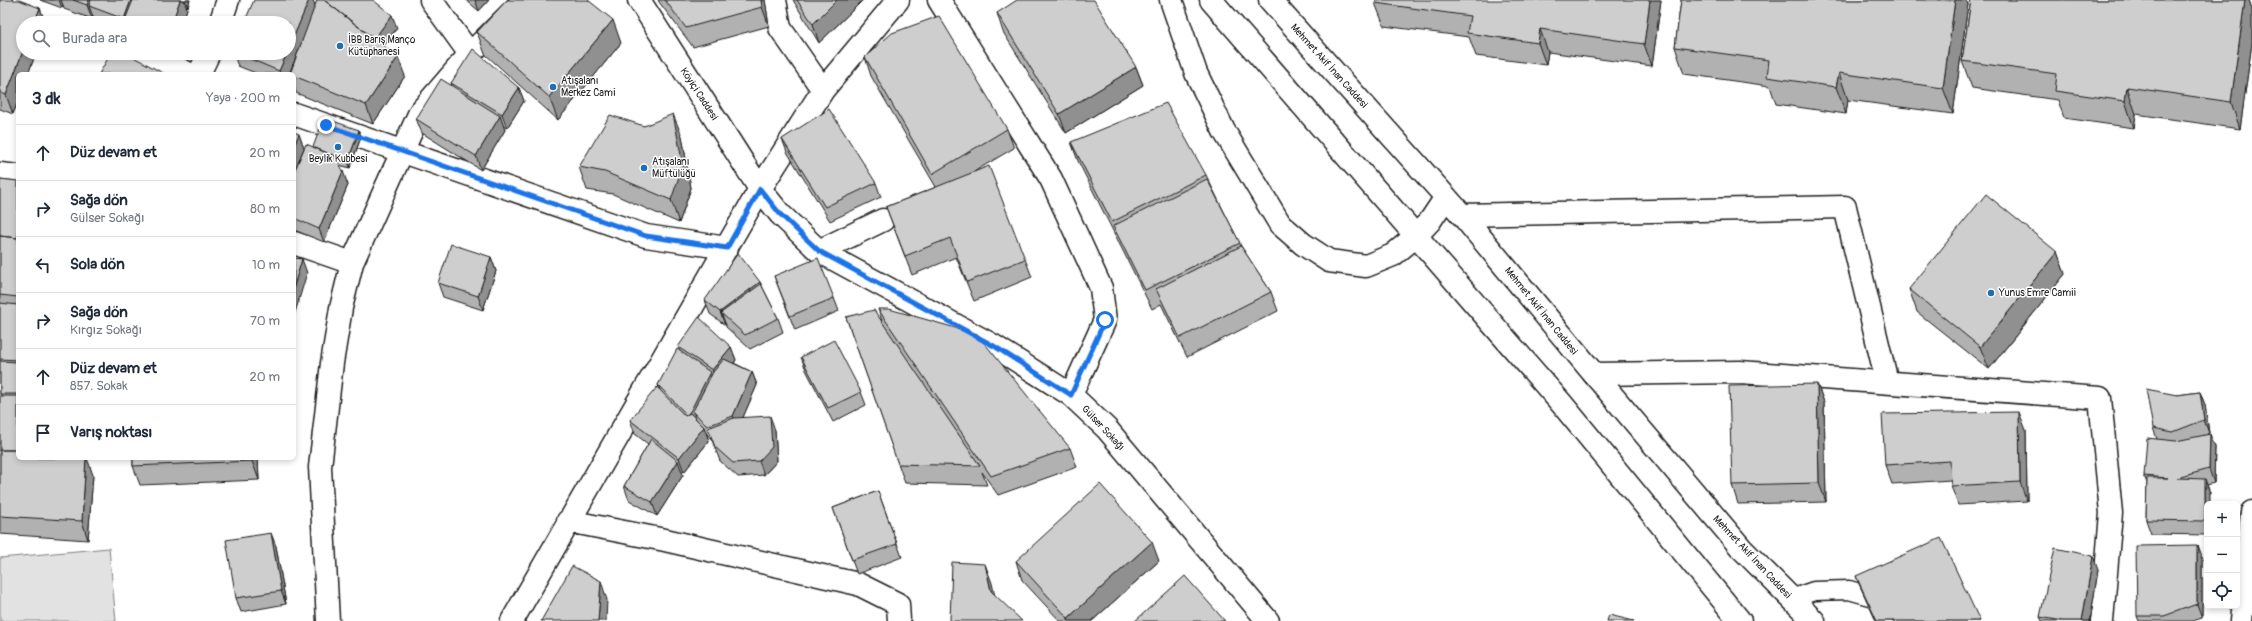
<!DOCTYPE html>
<html lang="tr">
<meta charset="utf-8">
<style>
:root{--surface:#fff;--page:#f6f6f7;--text:#1f2937;--muted:#747a83;--line:#e0e1e3}
body{margin:0;font-family:Pangolin,sans-serif;background:var(--page);color:var(--text)}
.controls{position:absolute;right:12px;bottom:12px;display:grid;overflow:hidden;border-radius:6px;box-shadow:0 2px 6px #0003}
.controls button{width:36px;height:36px;display:grid;place-items:center;padding:0;border:0;border-bottom:1px solid var(--line);background:var(--surface);color:var(--text);font:20px sans-serif}
.stop{position:absolute;width:12px;height:12px;margin:-9px;border:3px solid #1a73e8;border-radius:50%;background:#fff}
.stop.end{background:#1a73e8;border-color:#fff;box-shadow:0 1px 4px #0008}
.list{margin:0;padding:0;list-style:none}
h2{display:flex;justify-content:space-between;align-items:center;height:52px;margin:0;padding:0 16px;font-size:17px}
h2 small{font-size:13px;font-weight:400;color:var(--muted)}
.list li{display:grid;grid-template-columns:26px 1fr auto;gap:12px;align-items:center;box-sizing:border-box;height:56px;padding:0 16px;border-top:1px solid var(--line)}
.list b{display:block;font-size:15px;white-space:nowrap}
.list p{margin:0;font-size:13px;white-space:nowrap;color:var(--muted)}
.list em{font-size:13px;font-style:normal;color:var(--muted)}
.icon{flex:none;width:22px;height:22px;fill:none;stroke:currentColor;stroke-width:2;stroke-linecap:round;stroke-linejoin:round}
.map{position:relative;flex:none;width:2252px;height:621px;overflow:hidden}
.search{position:absolute;background:var(--surface);box-shadow:0 2px 6px #0003;left:16px;top:16px;width:280px;height:44px;display:flex;align-items:center;gap:10px;box-sizing:border-box;padding:0 14px;border-radius:22px;color:var(--muted);font-size:15px}
.panel{position:absolute;background:var(--surface);box-shadow:0 2px 6px #0003;left:16px;top:72px;width:280px;height:388px;border-radius:6px}
.map>svg:first-child{display:block}
</style>
<div class="map">
<svg width="2252" height="621" viewBox="0 0 2252 621">
<rect width="100%" height="100%" fill="#fff"/>
<filter id="ink" filterUnits="userSpaceOnUse"><feTurbulence type="fractalNoise" baseFrequency=".025" numOctaves="2"/><feDisplacementMap in="SourceGraphic" scale="8" xChannelSelector="R" yChannelSelector="G"/><feConvolveMatrix kernelMatrix="1 2 1 2 8 2 1 2 1" color-interpolation-filters="sRGB"/></filter>
<g filter="url(#ink)">
<path fill="#e2e2e2" stroke="#7f7f7f" d="M109,548L116,621H0V558Z"/>
<g fill="none" stroke-linecap="round" stroke-linejoin="round">
<g stroke="#1c1c1c" stroke-width="21">
<path id="lane" d="M1791,599L1814,591L1849,590L1881,599L1908,621"/>
</g>
<g stroke="#1c1c1c" stroke-width="25">
<path id="street" d="M24,0L76,23
M431,0L470,54
M639,0L760,189L780,214L819,251L994,346L1071,395L1107,429L1268,621
M775,0L780,28L823,90
M939,0L1051,179L1101,288L1105,320L1071,395
M220,23L228,0
M143,53L190,74
M199,74L209,53
M294,114L646,236L727,248
M0,174L18,176
M1462,215L1845,207L1887,382
M294,243L352,263
M819,251L883,220
M1594,374L1740,372L2100,398L2111,513L2102,621
M568,521L665,540L858,584L898,604L899,621
M328,621L320,467L332,363L341,308L352,263L420,112L470,54L524,0
M512,621L760,189L823,90L898,0
M2241,621L2252,512"/>
</g>
<g stroke="#1c1c1c" stroke-width="25">
<path id="secondary" d="M1171,0L1196,73L1224,131L1280,224L1303,244L1329,261L1366,266L1393,255L1416,236L1430,221L1446,197
M1211,0L1562,404L1740,621
M1270,0L1462,215L1594,374L1742,549L1814,621"/>
</g>
<use href="#lane" stroke="#fff" stroke-width="18"/>
<use href="#street" stroke="#fff" stroke-width="22"/>
<use href="#secondary" stroke="#fff" stroke-width="22"/>
</g>
<path fill="#b1b1b1" stroke="#1c1c1c" d="M0,0L40,8L45,23H23V53H36L13,114L0,109Z
M40,0H190L188,7L186,6L187,9L182,23H103L94,20L93,17L92,19L64,9L63,5L62,8Z
M466,0H489L479,11Z
M658,0H765L769,26L693,47L659,2Z
M793,0H863L819,43Z
M1661,0L1652,66L1548,52L1546,65L1476,56L1469,37L1384,26L1375,3Z
M1681,0H1966L1968,4L1953,114L1848,100L1846,114L1776,104L1770,86L1684,74L1675,47Z
M1971,0H2249L2252,9V43L2240,129L2136,114L2134,128L2064,118L2058,100L1972,88L1962,61Z
M315,6L397,28L384,46L405,76L373,124L296,93L294,86V74L298,51L289,74H258L238,66L233,53H289Z
M997,13L1136,67L1143,85L1066,133L1003,32Z
M477,32L621,43L558,120L485,54Z
M865,57L1007,129L1014,148L970,174L1025,259L1032,277L974,301L956,257L912,275L886,207L936,187L871,76Z
M451,83L519,88L524,101L507,128L503,126L505,130L481,170L422,133L416,119L452,86Z
M644,126L682,136L691,188L679,223L613,194L587,190L579,167Z
M359,130L361,137L350,168L339,165L348,185L324,242L294,230V172L313,147Z
M782,139L876,183L881,197L830,221L787,152Z
M1071,142L1206,175L1241,246L1271,292L1278,311L1187,357L1161,304L1152,309L1078,161Z
M0,179L18,181V458L93,475L88,540L0,534Z
M2057,252L2065,274L1989,369L1917,312L1909,289Z
M491,257L496,271L483,310L443,297L438,283Z
M774,276L834,298L839,311L795,330Z
M760,282L778,318L783,332L750,349L726,327V325H725L710,314L705,300Z
M878,309L1070,448L1077,467L998,495L982,472L987,485L905,483L846,317L882,321Z
M678,347H731L736,360L734,363L752,372L757,385L743,417L775,430L777,461L764,475L738,477L720,461L712,440L706,433L709,441L684,472L681,470L683,475L657,516L629,500L624,486L648,444L635,434L630,420L660,390L658,385L680,351Z
M801,357L861,392L866,405L833,422L806,370Z
M1817,384L1824,402L1826,502L1738,504L1732,485Z
M2200,392L2205,405L2209,433L2207,434L2215,447L2214,483L2207,485L2210,493L2207,504V535L2151,534L2146,520L2147,483L2144,476L2157,439L2153,428L2177,395Z
M2026,430L2027,501L1958,505L1951,486V480L1892,484L1885,465Z
M133,458H258L259,480L140,485L133,466Z
M878,491L902,557L857,574L833,508Z
M276,546L286,604L241,612L236,598Z
M2202,559V618L2193,621H2139L2137,616Z
M1016,561H1159L1092,621H1060L1022,580Z
M2098,570L2090,621H2042L2040,617Z
M1856,576L1980,621H1876L1859,584Z"/>
<path fill="#909090" stroke="#1c1c1c" d="M59,0H61L63,5L62,8Z
M89,0H99L89,6L93,17L92,19L87,5Z
M131,0H141L125,20L126,23L124,19Z
M180,0H184L187,9L182,23H172Z
M185,0H190L188,7Z
M309,0H313L316,8L289,74H281L279,71L287,53H289V48Z
M475,0H489L479,11Z
M761,0H765L769,26L762,7Z
M837,0H863L819,43L813,24Z
M1650,0H1661L1652,66L1644,44Z
M1955,0H1966L1968,4L1953,114L1943,88Z
M2245,0H2249L2252,9V43L2240,129L2231,102Z
M40,8L45,23H34Z
M392,15L397,28L379,52L374,39Z
M613,20L621,43L558,120L549,97Z
M1540,29L1548,52L1546,65L1538,43Z
M23,51V53H36L28,74H18V101L13,114L6,95Z
M398,57L405,76L373,124L366,105Z
M1136,67L1143,85L1066,133L1059,114Z
M1839,73L1848,100L1846,114L1836,87Z
M2127,87L2136,114L2134,128L2125,101Z
M519,88L524,101L507,128L502,114Z
M673,114L682,136L691,188L679,223L671,200Z
M500,116L505,130L481,170L476,156Z
M359,130L361,137L350,168L348,161Z
M299,134L304,148L294,172V146Z
M343,171L348,185L324,242L319,229Z
M2057,252L2065,274L1989,369L1980,347Z
M491,257L496,271L483,310L478,296Z
M302,259L307,273L294,316V286Z
M760,282L765,296L721,313L726,325H725L720,312Z
M731,347L736,360L717,384L712,370Z
M710,372L715,385L693,411L697,422L692,428L687,415Z
M752,372L757,385L738,429L733,416Z
M1817,384L1824,402L1826,502L1819,483Z
M2200,392L2205,405L2209,433L2204,420Z
M2019,412L2026,430L2027,501L2020,482Z
M770,416L775,430L777,461L764,475L759,461Z
M704,427L709,441L684,472L679,458Z
M2210,434L2215,447L2214,483L2209,469Z
M86,458H87L93,475L88,540L82,521Z
M252,458H258L259,480L252,461Z
M678,461L683,475L657,516L652,502Z
M2205,479L2210,493V504H2207V527L2205,521Z
M271,533L276,546L286,604L281,591Z
M1152,542L1159,561L1092,621H1069L1068,618Z
M2197,545L2202,559V618L2197,604Z
M2093,556L2098,570L2090,621H2082Z
M985,564L992,583L998,610L991,591Z
M601,581L607,600L606,621H598Z"/>
<path fill="#cecece" stroke="#1c1c1c" d="M0,0H19L40,8L34,23H23V51L6,95L0,92Z
M73,0H89L87,5Z
M91,0H131L124,19L89,6Z
M133,0H180L172,23H132L125,20Z
M254,0H309L289,48V23H244Z
M317,0H324L398,57L366,105L294,76V74H290Z
M324,0H373L392,15L374,39Z
M507,0H588L613,20L549,97L477,32Z
M665,0H761L762,7L686,28Z
M797,0H837L813,24Z
M1017,0H1094L1136,67L1059,114L997,13Z
M1376,0H1650L1644,44L1540,29L1538,43L1467,33L1470,16L1375,3Z
M1681,0H1955L1943,88L1839,73L1836,87L1767,77L1769,60L1675,47Z
M1971,0H2245L2231,102L2127,87L2125,101L2055,91L2057,74L1962,61Z
M939,16L1007,129L932,174L865,57L892,33Z
M473,49L519,88L502,114L451,83Z
M111,53H126L165,74H99Z
M236,53H287L279,71Z
M441,79L500,116L476,156L416,119Z
M1166,103L1206,175L1112,222L1071,142Z
M829,109L876,183L825,207L782,139Z
M673,114L683,165L671,200L605,172L579,167L610,115L644,126Z
M324,118L359,130L348,161L335,157L313,147Z
M294,132L299,134L294,146Z
M306,144L335,156L343,171L319,229L294,218V172Z
M989,166L1025,259L967,282L950,238L905,256L886,207Z
M0,179L18,181V238L0,236Z
M1207,179L1240,243L1145,290L1113,226Z
M1986,194L2057,252L1980,347L1909,289Z
M0,236L18,238V297L0,295Z
M451,244L491,257L478,296L438,283Z
M1241,246L1271,292L1180,338L1156,289Z
M738,253L760,282L720,312L705,300Z
M294,258L302,259L294,286Z
M818,258L834,298L790,316L774,276Z
M761,284L778,318L745,335L721,313Z
M0,303L18,305V360L0,359Z
M878,309H889L977,334L1070,448L991,476Z
M874,310L980,466L898,464L846,317Z
M699,317L731,347L712,370L678,347Z
M834,340L861,392L828,408L801,357Z
M677,349L710,372L691,410L687,415L658,385Z
M724,359L752,372L733,416L707,426L693,411L713,372Z
M0,361L18,362V394H0Z
M1817,384L1819,483L1732,485L1729,386Z
M657,387L685,416L690,413L704,427L679,458L630,420Z
M2146,389L2177,395L2200,392L2204,420L2173,432L2153,428Z
M0,396H18V450H0Z
M2019,412L2020,482L1951,486L1950,461L1885,465L1882,414Z
M770,416L772,447L759,461L733,463L715,447L708,428L734,418Z
M2210,434L2209,469L2177,478L2205,479V521L2146,520L2147,478H2168L2144,476L2147,438L2176,441Z
M651,439L678,461L652,502L624,486Z
M0,450H18V458H86L82,521L0,516Z
M133,458H252V461L133,466Z
M1100,484L1152,542L1068,618L1016,561Z
M878,491L897,544L852,560L833,508Z
M271,533L281,591L236,598L226,540Z
M1941,538L1980,621H1877L1856,576Z
M2197,545V604L2164,616H2137L2136,546Z
M2055,548L2093,556L2082,621H2063L2040,617Z
M952,562L985,564L991,591L1022,621H950Z
M572,566L601,581L598,621H541Z
M1185,576L1225,621H1135Z
M1609,615L1634,621H1607Z"/>
</g>
<g fill="none" stroke-linecap="round" stroke-linejoin="round" filter="url(#ink)">
<path stroke="#1a73e8" stroke-width="5" d="M326,125L646,236L727,248L760,189L780,214L819,251L994,346L1071,395L1105,320"/>
</g>
<g fill="#1f6fb2" stroke="#fff" stroke-width="1.5">
<circle cx="340" cy="46" r="4"/>
<circle cx="553" cy="87" r="4"/>
<circle cx="338" cy="147" r="4"/>
<circle cx="644" cy="168" r="4"/>
<circle cx="1991" cy="293" r="4"/>
</g>
<g text-anchor="middle" dominant-baseline="central" stroke-width="3" stroke-linejoin="round" paint-order="stroke">
<g font-size="10" fill="#1c1c1c" stroke="#fff" text-anchor="start">
<text x="348" y="40">İBB Barış Manço<tspan x="348" dy="12">Kütüphanesi</tspan></text>
<text x="561" y="81">Atışalanı<tspan x="561" dy="12">Merkez Cami</tspan></text>
<text x="338" y="159" text-anchor="middle">Beylik Kubbesi</text>
<text x="652" y="162">Atışalanı<tspan x="652" dy="12">Müftülüğü</tspan></text>
<text x="1999" y="293">Yunus Emre Camii</text>
</g>
<g font-size="10" fill="#1c1c1c" stroke="#fff">
<text transform="translate(1329 66) rotate(48)">Mehmet Akif İnan Caddesi</text>
<text transform="translate(699 94) rotate(57)">Köyiçi Caddesi</text>
<text transform="translate(1541 311) rotate(51)">Mehmet Akif İnan Caddesi</text>
<text transform="translate(1103 428) rotate(47)">Gülser Sokağı</text>
<text transform="translate(1752 557) rotate(47)">Mehmet Akif İnan Caddesi</text>
</g>
</g>
</svg>
<div class="controls">
<button>+</button>
<button>−</button>
<button><svg class="icon" aria-label="locate" viewBox="0 0 24 24"><circle cx="12" cy="12" r="6"/><path d="M12 2v4M12 18v4M2 12h4M18 12h4"/></svg></button>
</div>
<div class="stop" style="left:1105px;top:320px"></div>
<div class="stop end" style="left:326px;top:125px"></div>
<div class="search"><svg class="icon" aria-label="search" viewBox="0 0 24 24"><circle cx="10" cy="10" r="6"/><path d="M15 15l6 6"/></svg>Burada ara</div>
<section class="panel">
<h2>3 dk<small>Yaya · 200 m</small></h2>
<ul class="list">
<li><svg class="icon" aria-label="ahead" viewBox="0 0 24 24"><path d="M12 20V5M6 11l6-6 6 6"/></svg><div><b>Düz devam et</b></div><em>20 m</em></li>
<li><svg class="icon" aria-label="right" viewBox="0 0 24 24"><path d="M7 20v-9h11M14 6l5 5-5 5"/></svg><div><b>Sağa dön</b><p>Gülser Sokağı</p></div><em>80 m</em></li>
<li><svg class="icon" aria-label="left" viewBox="0 0 24 24"><path d="M17 20v-9H6M10 6l-5 5 5 5"/></svg><div><b>Sola dön</b></div><em>10 m</em></li>
<li><svg class="icon" aria-label="right" viewBox="0 0 24 24"><path d="M7 20v-9h11M14 6l5 5-5 5"/></svg><div><b>Sağa dön</b><p>Kırgız Sokağı</p></div><em>70 m</em></li>
<li><svg class="icon" aria-label="ahead" viewBox="0 0 24 24"><path d="M12 20V5M6 11l6-6 6 6"/></svg><div><b>Düz devam et</b><p>857. Sokak</p></div><em>20 m</em></li>
<li><svg class="icon" aria-label="arrive" viewBox="0 0 24 24"><path d="M6 21V4h12l-3 4 3 4H6"/></svg><div><b>Varış noktası</b></div></li>
</ul>
</section>
</div>
